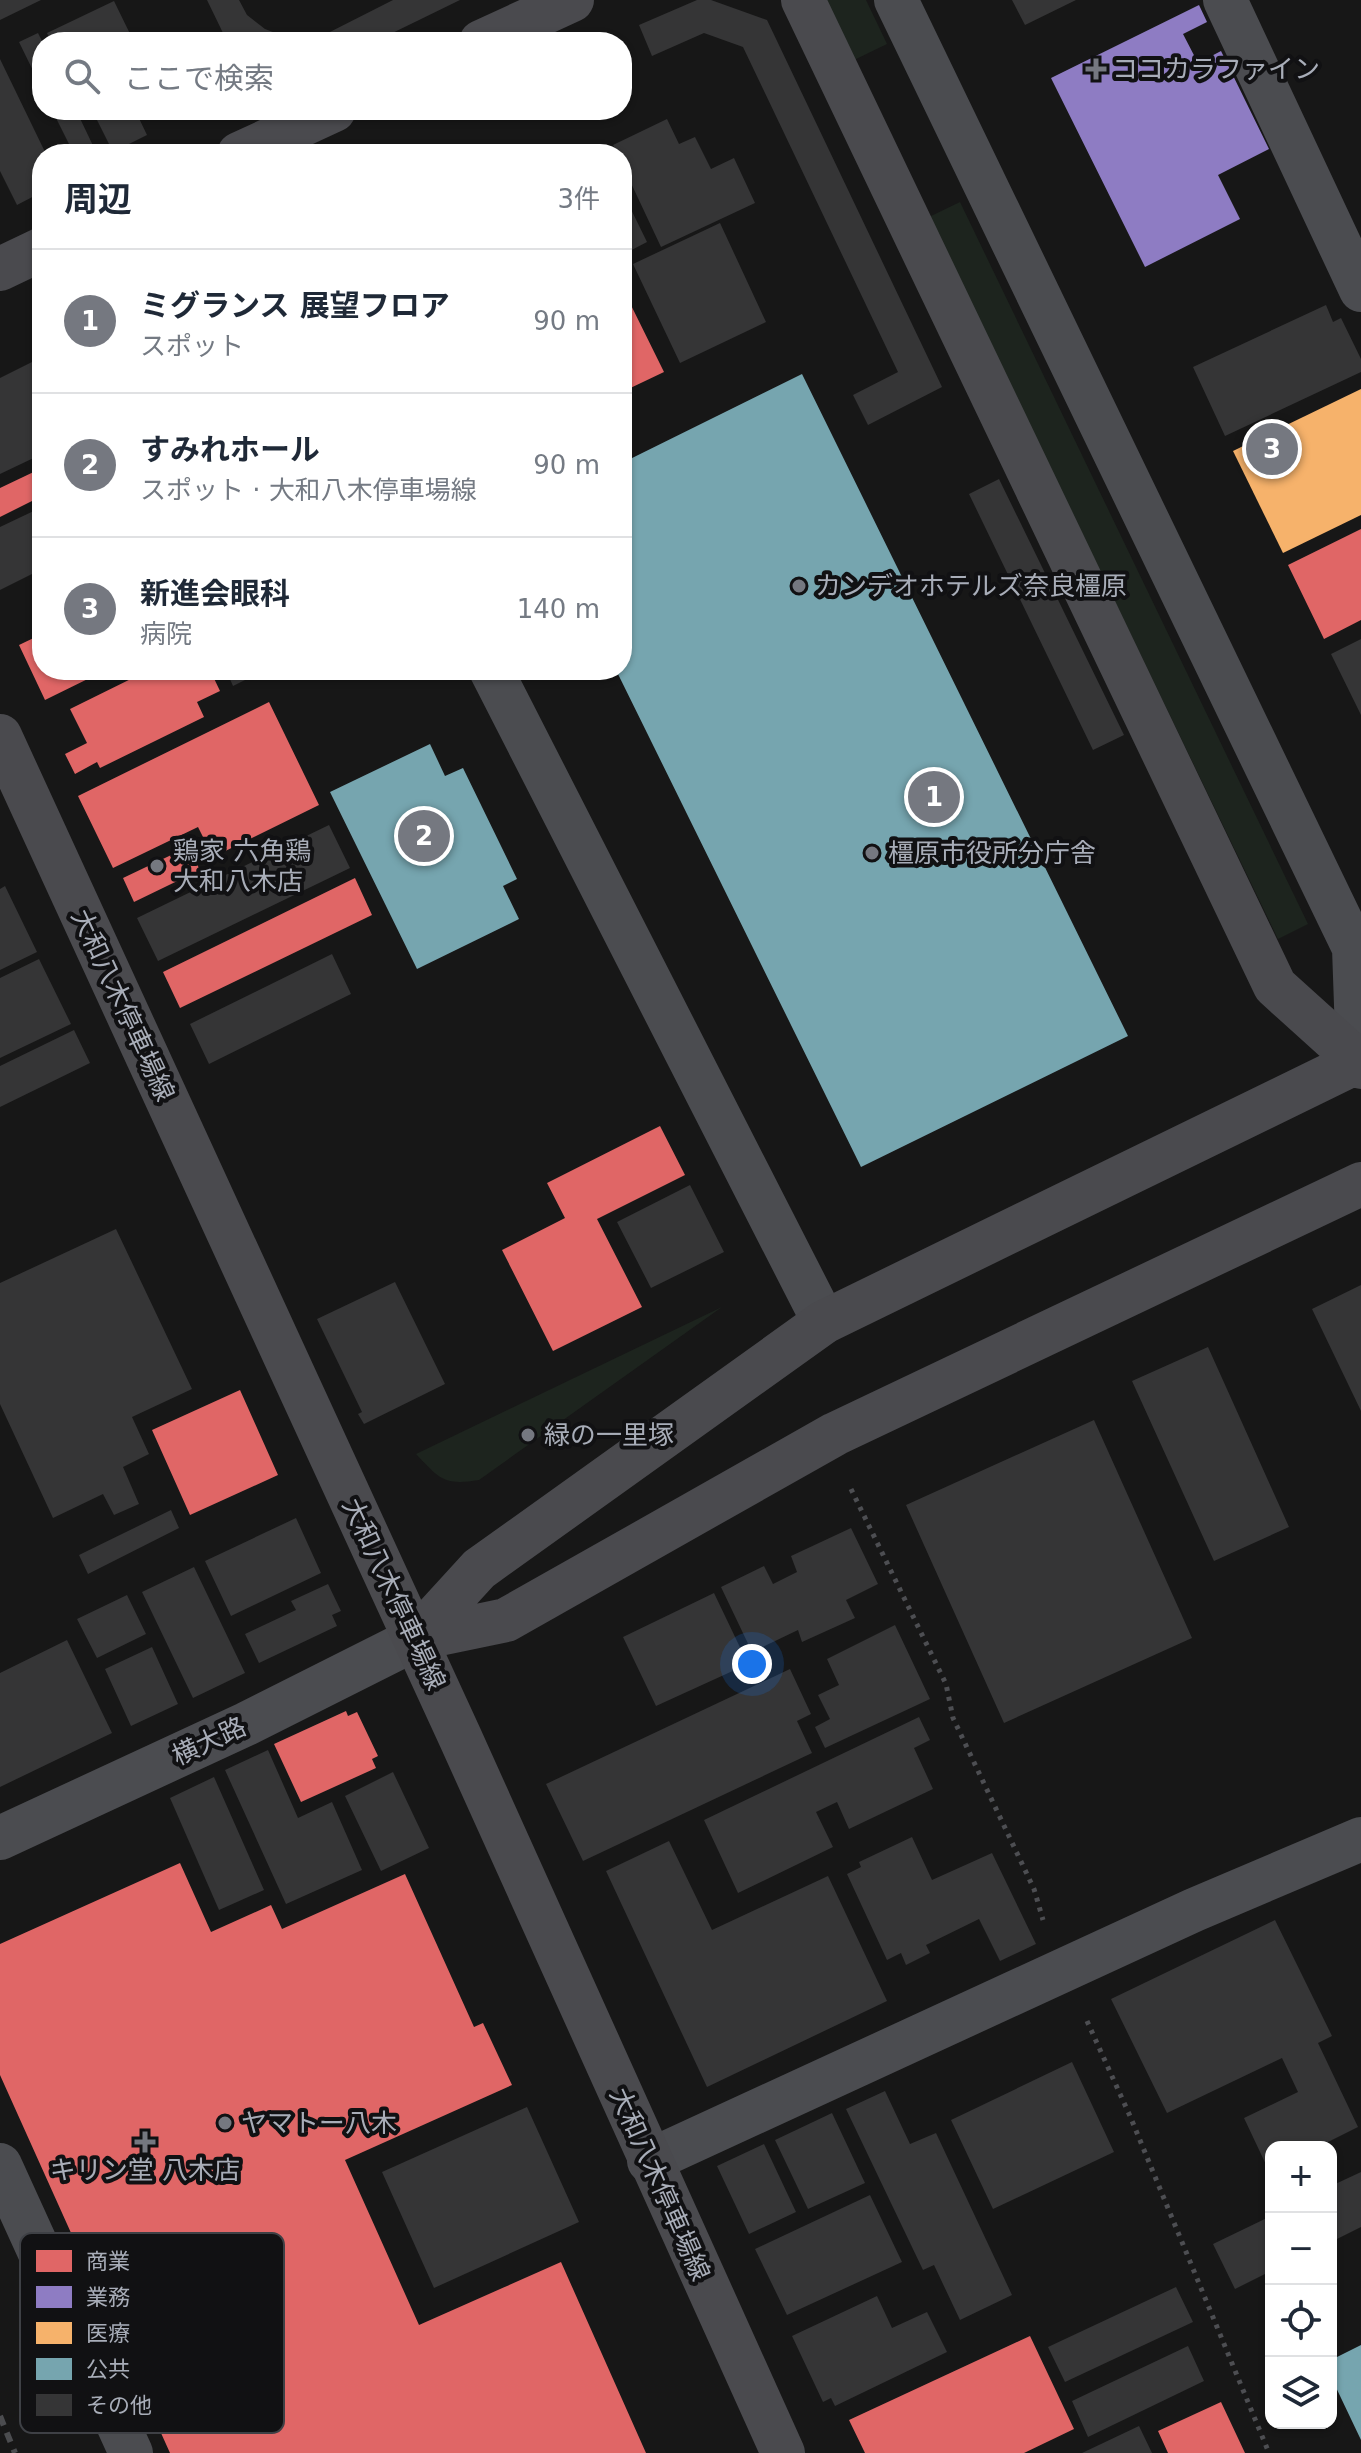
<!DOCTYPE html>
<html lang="ja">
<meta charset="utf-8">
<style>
:root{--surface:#fff;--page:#f6f6f7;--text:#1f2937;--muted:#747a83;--line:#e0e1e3;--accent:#757880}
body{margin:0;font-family:"DejaVu Sans","Noto Sans JP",sans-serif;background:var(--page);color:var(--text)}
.controls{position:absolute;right:24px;bottom:24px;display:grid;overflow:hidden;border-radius:16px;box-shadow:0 2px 6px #0004}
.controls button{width:72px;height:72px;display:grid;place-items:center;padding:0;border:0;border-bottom:2px solid var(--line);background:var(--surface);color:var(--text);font:40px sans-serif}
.you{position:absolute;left:752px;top:1664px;width:28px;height:28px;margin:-20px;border:6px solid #fff;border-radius:50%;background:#1a73e8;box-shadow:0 0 0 12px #1a73e833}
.badge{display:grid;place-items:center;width:52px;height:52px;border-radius:50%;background:var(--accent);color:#fff;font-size:26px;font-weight:700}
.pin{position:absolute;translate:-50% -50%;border:4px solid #fff;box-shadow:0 2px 8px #0006}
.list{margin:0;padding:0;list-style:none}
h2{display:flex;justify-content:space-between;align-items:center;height:104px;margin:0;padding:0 32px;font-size:34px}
h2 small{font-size:26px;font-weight:400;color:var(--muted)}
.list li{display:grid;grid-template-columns:52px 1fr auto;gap:24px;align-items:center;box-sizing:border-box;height:144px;padding:0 32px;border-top:2px solid var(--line)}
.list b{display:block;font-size:30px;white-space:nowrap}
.list p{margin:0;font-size:26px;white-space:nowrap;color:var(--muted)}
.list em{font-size:26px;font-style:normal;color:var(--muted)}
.icon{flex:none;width:44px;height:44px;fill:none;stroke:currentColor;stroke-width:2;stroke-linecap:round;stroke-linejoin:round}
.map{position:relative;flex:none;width:1361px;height:2453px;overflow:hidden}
.search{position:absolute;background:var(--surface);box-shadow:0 2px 6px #0004;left:32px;top:32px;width:600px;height:88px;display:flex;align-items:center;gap:20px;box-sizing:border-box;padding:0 28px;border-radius:32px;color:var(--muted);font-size:30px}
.panel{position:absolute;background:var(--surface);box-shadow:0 2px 6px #0004;left:32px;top:144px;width:600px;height:536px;border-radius:32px}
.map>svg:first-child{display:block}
</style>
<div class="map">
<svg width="1361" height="2453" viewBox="0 0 1361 2453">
<rect width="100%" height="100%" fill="#171717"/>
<path fill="#1d241e" d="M825,0H866L887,44L854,60Z
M960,202L1308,924L1278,939L929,217Z
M722,1307L479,1480C443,1486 439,1478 416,1454Z"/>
<path fill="#e06666" d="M622,287L664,372L622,392Z
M42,468V496L0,517V488Z
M1361,529V620L1324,639L1288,565Z
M42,634V670H106L45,700L19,645Z
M149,670H210L220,691L197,702L204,717L100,768L97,762L75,774L65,754L87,743L70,709Z
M269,702L319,805L213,857L198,827L113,868L78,796Z
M188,847L200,870L134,902L123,878Z
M355,878L372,915L180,1008L163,972Z
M660,1126L685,1175L597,1219L642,1307L553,1351L502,1250L565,1218L547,1183Z
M240,1390L278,1475L190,1515L152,1430Z
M346,1711L348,1716L357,1712L378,1756L372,1759L376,1768L301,1802L274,1744Z
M180,1863L211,1932L271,1905L282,1929L405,1874L474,2027L483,2023L512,2085L345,2160L419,2325L561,2262L646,2453H170L0,2075V1944Z
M1030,2336L1074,2429L1024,2453H865L849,2420Z
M1221,2402L1245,2453H1168L1158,2431Z"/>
<path fill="#8e7cc3" d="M1199,5L1207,22L1183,34L1198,63L1221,51L1269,149L1218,175L1240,219L1145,267L1051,78Z"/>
<path fill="#f6b26b" d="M1361,389V515L1283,553L1233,451Z"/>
<path fill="#76a5af" d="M802,374L1128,1036L861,1167L616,670H622V463Z
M430,744L445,776L463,768L517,879L503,886L519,919L417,969L330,792Z
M1361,2345V2440L1331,2377V2360Z"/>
<path fill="#353536" d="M0,0H41L0,20Z
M207,0H239L247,15L265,29L286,37L306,38L324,35L393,0H460L374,42H235L223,33Z
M697,0H711L767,20L942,387L868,425L853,395L898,372L743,47L704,33L652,56L639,25Z
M1012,0H1076L1025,25Z
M114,1L134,42H51L47,33Z
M38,33L42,41V89L19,42Z
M0,59L46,154H42V192L17,205L0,171Z
M52,110H76L97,154H74Z
M84,110H135L147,135L113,152L95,116L89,119Z
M667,119L679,144L695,137L711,169L734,158L755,203L661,247L622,164V154H617L613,145Z
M622,191L647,242L622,255Z
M720,223L766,322L680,363L633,264Z
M1326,305L1333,322L1341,318L1361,359V372L1225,436L1193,367Z
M42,357V454L0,474V378Z
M999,479L1124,735L1093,750L969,494Z
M42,507V569L0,590V527Z
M1361,639V715L1331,654Z
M226,670H265L233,686Z
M329,825L350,868L158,961L137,918Z
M5,886L37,952L0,970V889Z
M332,954L351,994L209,1064L190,1024Z
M39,959L71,1024L0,1058V978Z
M74,1030L90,1063L0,1107V1066Z
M690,1185L724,1252L651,1288L617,1222Z
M116,1229L192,1389L132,1417L149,1454L123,1467L139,1504L114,1515L103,1494L53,1518L0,1404V1283Z
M395,1282L445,1384L364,1424L358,1414L362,1412L317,1319Z
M1361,1285V1411L1312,1309Z
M1208,1347L1289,1527L1214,1561L1132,1381Z
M1094,1420L1192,1638L1004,1723L906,1505Z
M171,1510L179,1528L88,1574L79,1555Z
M296,1518L321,1573L231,1616L205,1561Z
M851,1528L878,1584L846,1600L855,1618L802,1642L798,1630L752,1652L721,1587L764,1566L773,1584L797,1572L791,1556Z
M194,1567L245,1673L193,1698L142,1592Z
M328,1584L341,1611L332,1615L337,1626L259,1663L245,1634L296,1610L291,1601Z
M714,1593L748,1664L656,1706L623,1637Z
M127,1595L146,1634L97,1658L77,1619Z
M895,1625L930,1699L825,1748L815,1727L830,1719L818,1695L839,1685L827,1659Z
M67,1640L112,1733L0,1787V1673Z
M152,1647L178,1704L131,1726L105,1669Z
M790,1669L811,1714L797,1721L812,1753L583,1861L546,1784Z
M919,1717L930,1740L914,1748L933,1789L849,1829L837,1802L816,1812L833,1847L738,1893L704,1820Z
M268,1750L298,1818L332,1802L362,1870L286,1904L225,1770Z
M393,1772L429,1848L381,1871L345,1796Z
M214,1777L264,1890L219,1910L170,1798Z
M912,1837L932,1880L992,1853L1036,1944L1000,1961L979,1919L926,1945L930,1953L906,1965L901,1953L887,1960L847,1874L861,1867L859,1862Z
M669,1841L712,1930L828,1876L887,2001L707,2087L606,1871Z
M1275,1920L1332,2036L1318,2043L1358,2127L1318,2147H1271V2170L1269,2171L1244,2118L1298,2092L1282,2058L1167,2113L1111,1999Z
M1072,2062L1114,2152L993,2209L951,2120Z
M885,2091L910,2144L936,2133L1012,2295L960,2320L934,2265L923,2270L846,2109Z
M527,2107L579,2222L434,2288L382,2172Z
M832,2113L865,2183L808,2209L775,2140Z
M764,2144L796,2212L749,2234L717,2166Z
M1361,2172V2227L1331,2242V2186Z
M870,2195L902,2262L787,2315L755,2249Z
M1271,2216V2271L1235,2289L1213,2244Z
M1176,2287L1193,2322L1065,2382L1048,2347Z
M877,2296L892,2328L927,2312L947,2352L835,2406L831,2398L823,2402L792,2336Z
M1188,2346L1204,2381L1088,2437L1072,2401Z
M1139,2426L1152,2453H1082Z"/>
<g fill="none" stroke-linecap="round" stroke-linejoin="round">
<path stroke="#4d4e52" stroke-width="5" stroke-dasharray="4 6" stroke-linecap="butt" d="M851,1489L946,1684L953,1718L1034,1889L1043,1920
M1087,2021L1130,2116L1269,2453"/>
<path stroke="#4b4c50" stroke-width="44" d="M896,0L1354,948L1358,1061
M1225,0L1361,290
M491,670L824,1322
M0,1838L246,1724L415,1639
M649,2161L1194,1910L1361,1839
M0,2165L131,2453"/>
<path stroke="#4a4a4e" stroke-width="44" d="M803,0L1275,986L1358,1061L1361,1067
M481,42L572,0
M239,154L334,110
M0,269L42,249
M0,736L460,1737L783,2453
M415,1639L479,1569L824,1322L1361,1060
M415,1639L506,1620L835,1434L1361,1184"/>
<path stroke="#4b4c4f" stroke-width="6" stroke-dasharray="10 8" stroke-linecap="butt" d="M0,2416L15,2453"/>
</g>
<g fill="#757880" stroke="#111113" stroke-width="3">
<path d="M1092 57h8v8h8v8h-8v8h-8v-8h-8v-8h8z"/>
<circle cx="799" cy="586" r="8"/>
<circle cx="872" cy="853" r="8"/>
<circle cx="157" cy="866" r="8"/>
<circle cx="528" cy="1435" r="8"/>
<circle cx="225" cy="2123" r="8"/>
<path d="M141 2130h8v8h8v8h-8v8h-8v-8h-8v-8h8z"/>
</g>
<g text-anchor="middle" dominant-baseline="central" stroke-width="8" stroke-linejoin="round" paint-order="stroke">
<g font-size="26" fill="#a8adb8" stroke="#111113" text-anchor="start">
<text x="1112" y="69">ココカラファイン</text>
<text x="815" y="586">カンデオホテルズ奈良橿原</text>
<text x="173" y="851">鶏家 六角鶏<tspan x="173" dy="30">大和八木店</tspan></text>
<text x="888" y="853">橿原市役所分庁舎</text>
<text x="544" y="1435">緑の一里塚</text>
<text x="241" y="2123">ヤマトー八木</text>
<text x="145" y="2170" text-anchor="middle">キリン堂 八木店</text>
</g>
<g font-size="26" fill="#a8adb8" stroke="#111113">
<text transform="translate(123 1005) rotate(65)">大和八木停車場線</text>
<text transform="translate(394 1594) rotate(65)">大和八木停車場線</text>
<text transform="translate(209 1741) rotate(-25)">横大路</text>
<text transform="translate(660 2184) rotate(66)">大和八木停車場線</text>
</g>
</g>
<rect x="20" y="2233" width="264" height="200" rx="12" fill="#111113" stroke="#3e4045" stroke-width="2"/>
<rect x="36" y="2250" width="36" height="22" fill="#e06666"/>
<rect x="36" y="2286" width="36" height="22" fill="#8e7cc3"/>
<rect x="36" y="2322" width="36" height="22" fill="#f6b26b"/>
<rect x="36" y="2358" width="36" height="22" fill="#76a5af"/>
<rect x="36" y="2394" width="36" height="22" fill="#353536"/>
<g font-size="22" fill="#a8adb8">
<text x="86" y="2269">商業</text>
<text x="86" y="2305">業務</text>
<text x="86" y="2341">医療</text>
<text x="86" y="2377">公共</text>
<text x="86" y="2413">その他</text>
</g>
</svg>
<div class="controls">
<button>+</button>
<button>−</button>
<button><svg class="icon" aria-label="locate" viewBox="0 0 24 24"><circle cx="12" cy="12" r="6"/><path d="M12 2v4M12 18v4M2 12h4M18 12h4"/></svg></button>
<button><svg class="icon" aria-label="layers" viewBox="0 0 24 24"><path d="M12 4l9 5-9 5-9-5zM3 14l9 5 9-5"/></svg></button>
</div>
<div class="you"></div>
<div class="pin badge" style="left:934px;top:797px">1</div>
<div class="pin badge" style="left:424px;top:836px">2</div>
<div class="pin badge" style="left:1272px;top:449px">3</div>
<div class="search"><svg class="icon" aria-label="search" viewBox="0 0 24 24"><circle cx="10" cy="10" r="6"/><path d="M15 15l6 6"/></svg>ここで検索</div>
<section class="panel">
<h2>周辺<small>3件</small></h2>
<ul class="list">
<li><span class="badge">1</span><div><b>ミグランス 展望フロア</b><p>スポット</p></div><em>90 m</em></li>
<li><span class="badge">2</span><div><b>すみれホール</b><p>スポット · 大和八木停車場線</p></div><em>90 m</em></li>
<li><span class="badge">3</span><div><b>新進会眼科</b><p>病院</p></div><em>140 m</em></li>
</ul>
</section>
</div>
